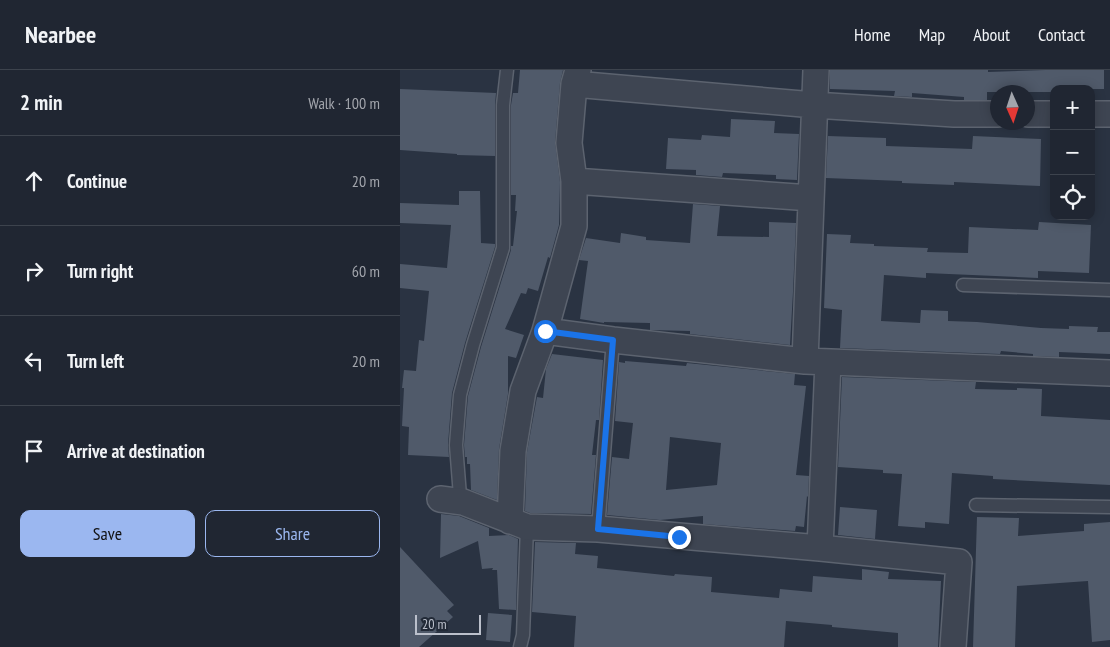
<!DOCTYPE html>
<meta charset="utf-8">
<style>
:root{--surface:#202632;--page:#2d323e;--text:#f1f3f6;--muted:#a2a5ac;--line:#3d434d;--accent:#9bb7f0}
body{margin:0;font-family:"PT Sans Narrow",sans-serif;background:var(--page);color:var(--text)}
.controls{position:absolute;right:15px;top:15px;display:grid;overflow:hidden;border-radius:10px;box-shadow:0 2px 12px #0003}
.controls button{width:45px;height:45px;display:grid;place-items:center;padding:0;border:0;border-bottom:1px solid var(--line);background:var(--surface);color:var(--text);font:25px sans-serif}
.compass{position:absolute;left:590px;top:15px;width:45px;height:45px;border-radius:50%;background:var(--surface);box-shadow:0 2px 12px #0003;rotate:177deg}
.scale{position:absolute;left:15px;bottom:12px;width:66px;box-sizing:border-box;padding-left:5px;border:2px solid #bbc0cb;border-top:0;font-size:14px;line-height:18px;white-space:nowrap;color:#bbc0cb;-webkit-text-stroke:4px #222a37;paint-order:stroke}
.stop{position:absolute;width:15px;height:15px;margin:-11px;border:4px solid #1a73e8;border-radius:50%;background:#fff}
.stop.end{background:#1a73e8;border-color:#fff;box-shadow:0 1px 5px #0008}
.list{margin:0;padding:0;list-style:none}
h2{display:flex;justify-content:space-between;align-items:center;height:65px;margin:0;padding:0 20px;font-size:21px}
h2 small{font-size:16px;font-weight:400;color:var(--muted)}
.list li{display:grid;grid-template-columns:32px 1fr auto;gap:15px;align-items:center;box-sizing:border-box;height:90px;padding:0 20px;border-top:1px solid var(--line)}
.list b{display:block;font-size:19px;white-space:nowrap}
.list em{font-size:16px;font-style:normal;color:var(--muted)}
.actions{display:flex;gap:10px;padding:15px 20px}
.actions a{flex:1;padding:11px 0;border:1px solid var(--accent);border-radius:10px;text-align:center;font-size:18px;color:var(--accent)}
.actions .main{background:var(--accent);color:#111}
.icon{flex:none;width:28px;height:28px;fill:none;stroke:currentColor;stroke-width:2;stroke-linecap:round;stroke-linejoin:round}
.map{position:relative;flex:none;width:710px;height:577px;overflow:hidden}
header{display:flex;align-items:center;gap:30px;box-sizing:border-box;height:70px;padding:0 25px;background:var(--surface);border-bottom:1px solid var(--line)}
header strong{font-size:24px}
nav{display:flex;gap:28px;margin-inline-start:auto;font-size:18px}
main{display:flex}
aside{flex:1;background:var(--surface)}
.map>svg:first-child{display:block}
</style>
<header>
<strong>Nearbee</strong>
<nav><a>Home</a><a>Map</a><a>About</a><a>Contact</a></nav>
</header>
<main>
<aside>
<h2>2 min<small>Walk · 100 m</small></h2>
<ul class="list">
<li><svg class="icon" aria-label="ahead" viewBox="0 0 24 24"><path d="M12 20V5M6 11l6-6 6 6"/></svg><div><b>Continue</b></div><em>20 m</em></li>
<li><svg class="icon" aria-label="right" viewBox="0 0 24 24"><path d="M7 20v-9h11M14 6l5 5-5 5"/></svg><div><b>Turn right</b></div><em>60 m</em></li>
<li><svg class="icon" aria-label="left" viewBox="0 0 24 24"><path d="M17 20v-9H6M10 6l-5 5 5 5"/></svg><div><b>Turn left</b></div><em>20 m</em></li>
<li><svg class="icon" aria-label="arrive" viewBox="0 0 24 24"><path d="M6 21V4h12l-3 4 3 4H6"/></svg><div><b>Arrive at destination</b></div></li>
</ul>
<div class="actions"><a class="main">Save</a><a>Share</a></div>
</aside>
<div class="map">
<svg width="710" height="577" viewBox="0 0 710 577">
<rect width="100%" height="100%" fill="#2a3342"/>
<path fill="#505a6a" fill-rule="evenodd" d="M120,0H163L160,13L155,72L160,112L159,155L150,188L148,187L138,221L128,218L126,224L121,223L105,259L124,265L116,288L108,286V324L99,379L97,430L71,420L70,394H67V387H65L64,375L68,326L81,277L111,180V176H113L117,141H115L116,125H111V35L113,23H118Z
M430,0H588V2L645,0H704V19H654V22H587V30H564V27L512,23V27L494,26L495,21L430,19Z
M0,19L96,23L95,35V86L57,85V84L0,80Z
M331,49L375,51L374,63L399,64L397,110L376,109V105L323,103L322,107L296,105V100L266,99L268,68L301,70L302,65L330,67Z
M428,66L486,68V76L572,79L573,66L641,69L640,116L554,112V115L502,113V111L426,108Z
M59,121H80L81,173L95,174V177L65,273L52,323L48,374L49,387L8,385L9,357L2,356L4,318H2L4,300L16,301L19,270L24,271L29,221L0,218V194L47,198L51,155L0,153V133L59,135Z
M293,134L320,136L317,166L369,167V152L396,153L393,222L390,275L290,264V261L250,260V253L204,252V253L180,249L188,191L179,190L186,168L220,173L221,163L246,167V170L290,173Z
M639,152L691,155L689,203L638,201V208L526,203V208L484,205L481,251L520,253L521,240L548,241V251L577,252L641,258L669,259V256L698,257L697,262H710V284L659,282V287L633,286V284L601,281L600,284L440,278L442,240L424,238L427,164L451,165L450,173L474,174V176L528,178L527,182L568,183L569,157L638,160Z
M152,284L203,290L199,350H196L192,385H196L191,444L130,443L125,441L127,382L137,327L143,328L146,299Z
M225,291L286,296L287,293L395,304L394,315L406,316L396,405L409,406L408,427L407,426L404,457L396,456L395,461L303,454V446L260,450L207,445L212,387L229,389L233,353L215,351L219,292L225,293ZM270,367L321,373L317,415L266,420Z
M442,307L576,312L575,319L617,320V318L642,319L641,346L710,350V415L593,409V406L552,403L549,454L525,452V458L498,456L502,404L483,403V400L438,397Z
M440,437L477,440L475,469L438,465Z
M41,444L59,446L89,458V466L109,465L118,469L116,540L99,539L97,500H92L93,498L82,499L78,471L40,488Z
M577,447L619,448L618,466L684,461V454L710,452V570L692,572L688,511L617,516L615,577H573Z
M135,472L176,473L175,484L198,486L197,498L274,506L275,504L312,507L311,522L379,528L380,519L412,522L413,506L462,510V499L489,502L488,509L541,511L538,577H498V563L432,557V555L386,551L384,577H174L176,546L132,542Z
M0,477L54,535L47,541L53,547L19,577H0Z
M88,543L112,545L110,572L86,570Z"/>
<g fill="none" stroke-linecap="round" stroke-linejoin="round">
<g stroke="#5c636f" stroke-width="15">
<path id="service" d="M563,215L710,220
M63,432L60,426L56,375L60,325L73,275L103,178V35L107,0
M576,435L710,437
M198,459L213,270
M120,577L123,565L127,457"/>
</g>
<g stroke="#5c636f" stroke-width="28">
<path id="minor" d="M174,14L414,35L554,44H598
M628,44H654
M691,44H710
M174,111L411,128
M145,261L213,270L405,291L710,303
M405,291L416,0
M40,429L63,432L127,457L198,459L420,478L559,492L553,577
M110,451L113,381L123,321L145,261L174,156V111L169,73L174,14L178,0
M420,478L428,292"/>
</g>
<use href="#service" stroke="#3e4552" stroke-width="12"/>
<use href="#minor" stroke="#3e4552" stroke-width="25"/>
</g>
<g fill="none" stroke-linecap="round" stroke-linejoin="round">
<path stroke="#1a73e8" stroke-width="6" d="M145,261L213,270L198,459L279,467"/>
</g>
</svg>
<div class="controls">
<button>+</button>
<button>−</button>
<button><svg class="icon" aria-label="locate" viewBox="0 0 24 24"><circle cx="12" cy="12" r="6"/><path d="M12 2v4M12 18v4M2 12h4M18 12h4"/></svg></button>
</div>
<svg class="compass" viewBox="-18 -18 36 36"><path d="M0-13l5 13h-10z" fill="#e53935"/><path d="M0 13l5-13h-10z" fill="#a2a5ac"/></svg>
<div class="scale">20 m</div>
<div class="stop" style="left:145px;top:261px"></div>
<div class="stop end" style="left:279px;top:467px"></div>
</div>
</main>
